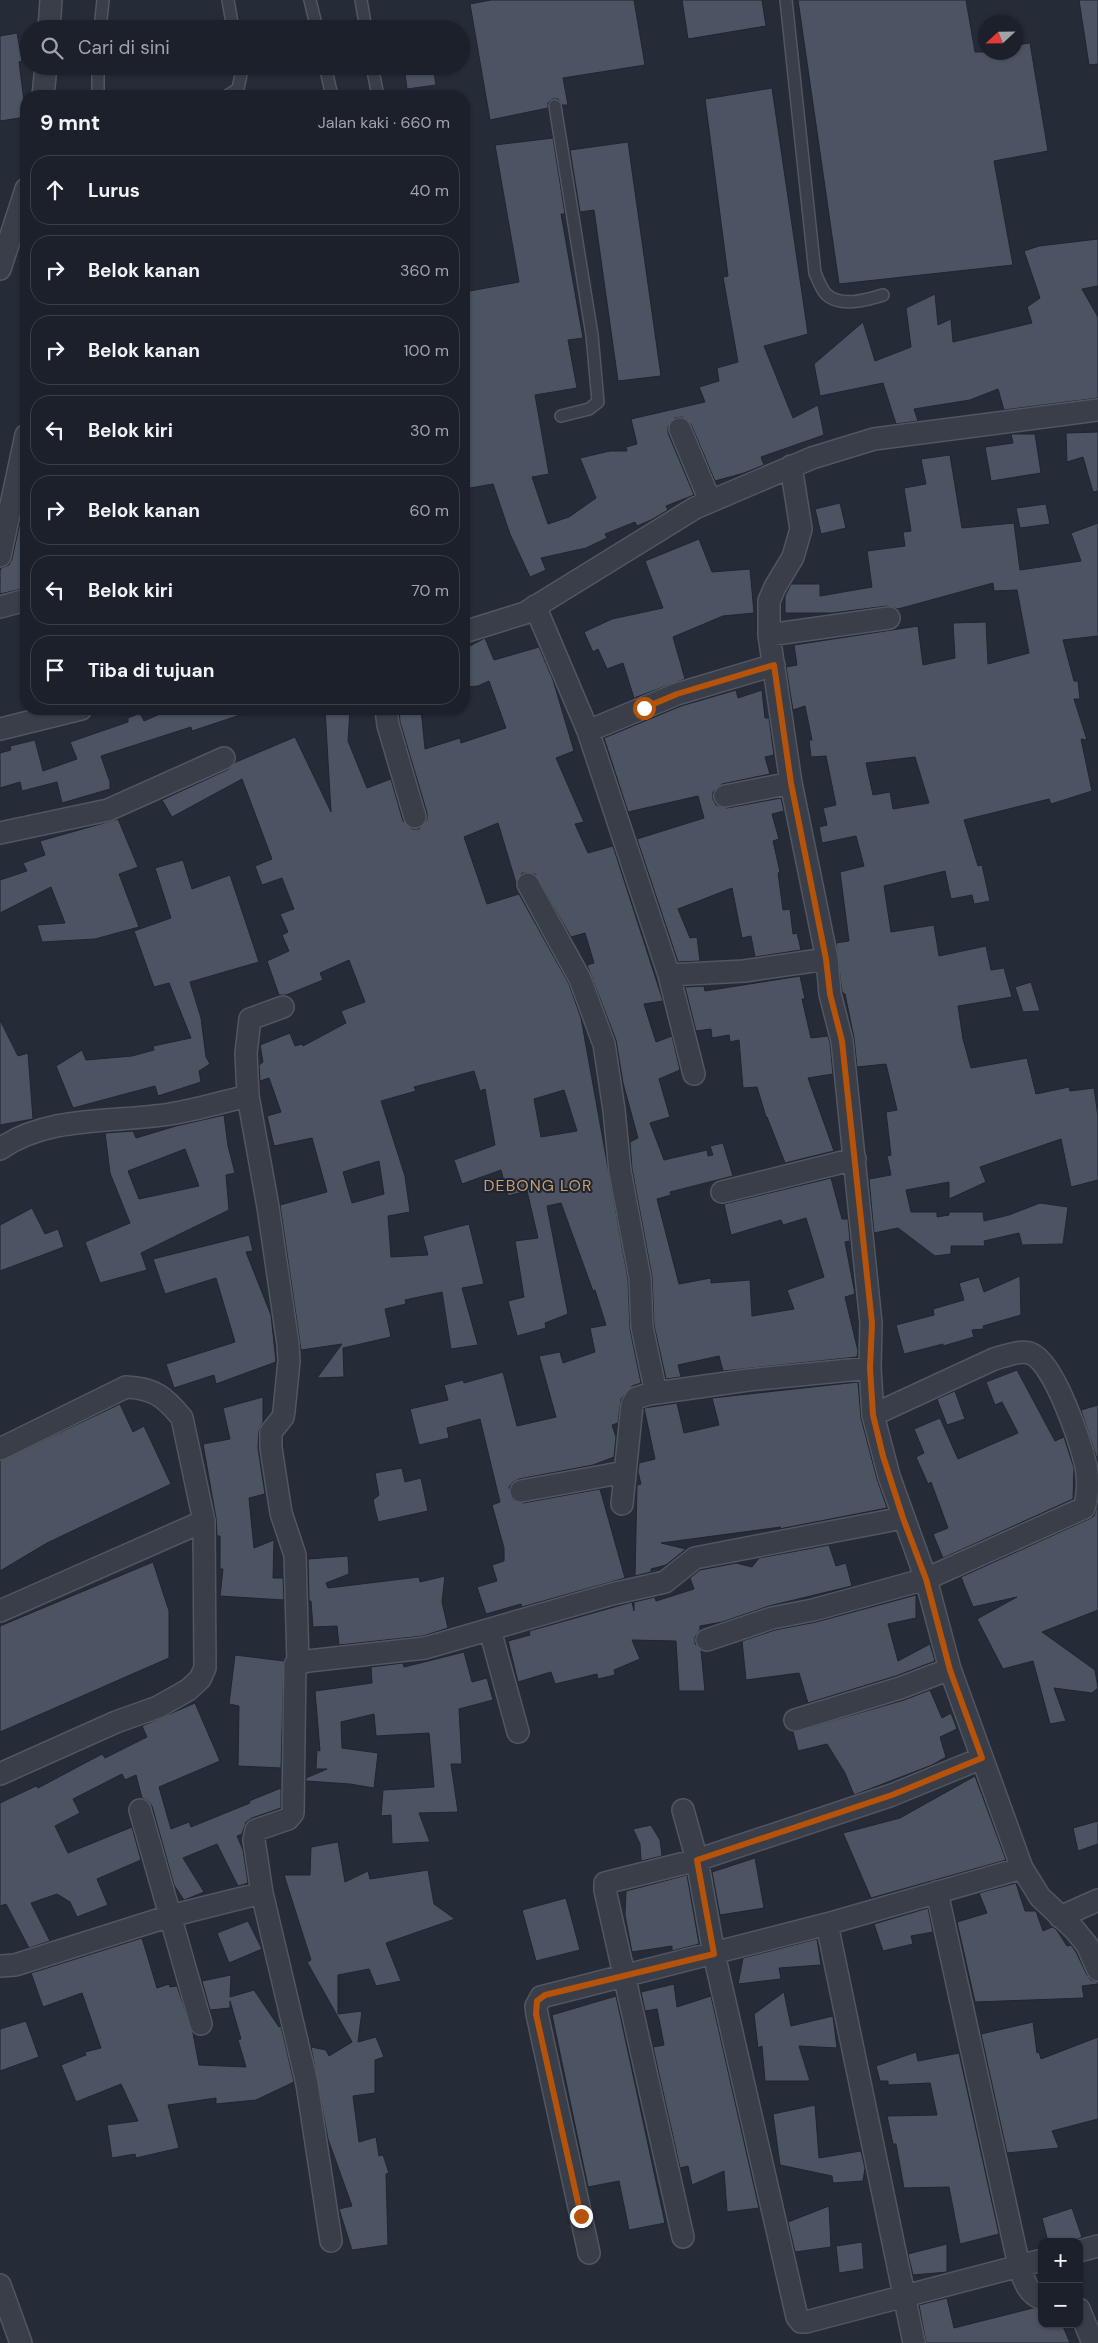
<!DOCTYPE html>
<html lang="id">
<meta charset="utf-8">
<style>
:root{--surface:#1c202a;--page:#252832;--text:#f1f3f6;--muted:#a0a3a8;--line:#3a3e47}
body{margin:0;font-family:"DM Sans",sans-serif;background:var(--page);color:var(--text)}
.controls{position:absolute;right:15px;bottom:15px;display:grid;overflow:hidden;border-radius:10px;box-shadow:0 1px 4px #0004}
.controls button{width:45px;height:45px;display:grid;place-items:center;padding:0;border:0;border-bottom:1px solid var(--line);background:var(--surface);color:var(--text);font:25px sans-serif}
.compass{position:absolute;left:978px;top:15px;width:45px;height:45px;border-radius:50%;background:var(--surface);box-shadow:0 1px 4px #0004;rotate:248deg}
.stop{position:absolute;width:15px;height:15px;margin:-11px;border:4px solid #b45309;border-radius:50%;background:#fff}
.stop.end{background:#b45309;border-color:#fff;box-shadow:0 1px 5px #0008}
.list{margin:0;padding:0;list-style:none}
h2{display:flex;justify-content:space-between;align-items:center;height:65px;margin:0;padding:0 20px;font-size:21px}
h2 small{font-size:16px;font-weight:400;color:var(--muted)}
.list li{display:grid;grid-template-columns:32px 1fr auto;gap:15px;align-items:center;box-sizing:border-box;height:70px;margin:0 10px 10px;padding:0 10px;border:1px solid var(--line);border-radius:20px}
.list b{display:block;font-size:19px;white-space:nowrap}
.list em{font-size:16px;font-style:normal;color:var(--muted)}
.icon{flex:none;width:28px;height:28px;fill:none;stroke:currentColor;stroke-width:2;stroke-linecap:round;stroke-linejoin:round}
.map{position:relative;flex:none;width:1098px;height:2343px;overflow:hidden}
.search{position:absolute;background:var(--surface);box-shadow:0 1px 4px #0004;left:20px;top:20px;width:450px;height:55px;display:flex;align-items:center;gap:12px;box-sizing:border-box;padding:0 18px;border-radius:28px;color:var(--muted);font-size:19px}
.panel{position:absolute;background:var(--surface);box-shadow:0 1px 4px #0004;left:20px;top:90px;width:450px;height:625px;border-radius:20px}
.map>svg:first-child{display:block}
</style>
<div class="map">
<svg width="1098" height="2343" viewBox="0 0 1098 2343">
<rect width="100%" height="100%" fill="#262b38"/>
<path fill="#4c5362" stroke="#202530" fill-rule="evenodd" d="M491,0H634L645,65L563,78L568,105H562L558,99H553L548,103V108L490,120L470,4Z
M682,0H762L766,26L688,39Z
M798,0H966L975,52H1016V45L1030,43L1048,151L994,161L1013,265L839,284Z
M1079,0H1098V64L1089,65Z
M17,33L22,61L19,62L26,117L0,121V36Z
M404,66H433L436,85L407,89Z
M772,88L808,334L764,346L793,418L818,405L824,435L761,457L764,465L744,473L715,481L691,424L682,417L675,418L668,427V433L694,495L666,506L668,510L651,520L637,526L635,522L605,534L607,538L586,548L541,558L546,570L530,577L510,534L493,484L464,489V292L519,282L495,145L553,138L565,214H561L583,338L568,340L577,388L535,395L549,474L532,477L548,524L569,517L596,498L580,458L610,451H627L626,447L637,444L631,419L705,402L699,387L719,381L717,368L738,362L723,277L728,276L705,99Z
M628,142L661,376L618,381L594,210L580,212L570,150Z
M1098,239V286L1082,289L1098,317V398L1004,410L998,389L970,400L914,409L918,421L896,424L883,383L820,396L814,364L863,322L875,361L911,347L906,308L935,294L938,325L951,319L953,342L1032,323L1027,307L1040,298L1024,251L1039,246Z
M1098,432V491L1093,492L1083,457L1067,462L1066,433Z
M1011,434H1035L1041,473L991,481L985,447L1013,443Z
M950,455L962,528L1014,523L1020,570L1081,561L1071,533L1098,523V636L1063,640L1074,681H1078L1080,699H1074L1087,740L1081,739L1092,791L1051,804L1049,799L964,820L978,866L982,865L990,901L974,904L972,895L951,899L945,871L884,886L891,932L934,925L939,956L986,946L991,970L1004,968L1012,997L958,1006L963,1039L971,1068L1027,1058L1036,1094L1069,1087L1070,1091L1094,1088L1098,1116V1180L1071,1187L1061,1139L980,1167L986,1182L949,1199V1182L906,1190L911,1212H937V1217L949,1215V1212H983L984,1221L1009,1215L1040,1203L1068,1207L1063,1244L1022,1245L1019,1233L984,1241L985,1246H951V1254L935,1256L898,1228L874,1233L869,1179L891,1175L887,1156L891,1155L886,1112L897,1110L886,1064L857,1067L854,1038L845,994L842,992L836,943L849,941L840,872L864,866L856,836L822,843L819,827L827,825L823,808L836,805L826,756L811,757L809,740H812L805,706L793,710L786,667L797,665L794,645L918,626L923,665L955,658L953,623L986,622L988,664L1029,653L1017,590L994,591L993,583L898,609L887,606L832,613H785V596L791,584H820V596L872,587L867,551L905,546L903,532L911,531L904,488L926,484L921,459ZM915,757L929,803L893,809L890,792L873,795L866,763Z
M26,494V588L0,594V571L1,568L9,565L12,559Z
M840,503L846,528L821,534L815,509Z
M1046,504L1050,524L1020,528L1016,508Z
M699,539L712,572L750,569L754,613L723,616L673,637L685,679L634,698L623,663L607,669L598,649L593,652L584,632L612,619L663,608L645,561Z
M485,638L494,660L539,647L553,680L574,751L556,758L584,822L575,824L588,853L613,846L663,1001L644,1004L656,1042L672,1036L680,1070L659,1079L670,1117L650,1123L664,1160L707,1150L708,1156L713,1155L710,1146L723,1143L733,1176L670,1192L671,1195L657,1199L679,1284L711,1278V1283L750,1280L752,1316L794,1309L787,1290L824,1277L806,1218L783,1225L781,1220L731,1235L724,1204L831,1178L842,1219H848L850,1241L845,1242L855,1294L845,1297L858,1351L857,1357L723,1371L719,1356L678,1365L681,1377L666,1379L654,1325L652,1276L632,1169L630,1142L638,1138L623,1083L616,1040L587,965L594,963L585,933L571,937L535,874L522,873L516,883L498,823L464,837L487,904L519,894L569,984L581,1018L628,1279L630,1329L641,1383L632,1386L621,1399L618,1423L612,1425L616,1437L614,1457L593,1465L519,1479L513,1482L509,1487L512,1499L523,1503L600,1489L625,1578L522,1607L521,1604L486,1614L477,1587L497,1581L492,1565L504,1561V1548L492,1505L500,1502L480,1419L447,1428L449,1438L419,1445L410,1409L448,1400L444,1385L463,1380L464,1383L503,1372L517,1426L556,1417L539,1356L560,1352L563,1363L595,1352L590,1328L606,1325L595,1290L593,1291L561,1203L547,1206L568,1314L545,1323L546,1328L517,1336L508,1301L524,1297L515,1241L538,1238L527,1191L508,1196L501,1170L462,1184L454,1160L495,1145L485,1089L480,1091L474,1071L414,1087L416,1091L381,1101L405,1176L410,1212L388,1216L391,1257L428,1255L423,1236L469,1224L484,1284L462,1288L478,1345L451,1349L442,1292L405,1300L406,1304L385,1309L391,1337L343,1348L344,1377L317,1378L342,1344L301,1350L280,1205L327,1192L312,1138L274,1146L267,1116L281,1112L269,1078L260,1081L259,1065L263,1062L260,1045L290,1033L295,1046L302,1044L303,1046L346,1023L341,1011L365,1002L349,960L320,973L323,980L286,995H279L267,961L289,951L282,935L288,932L280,914L294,909L282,878L262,885L255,866L272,859L242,779L172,817L162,800L229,769L236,762L295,737L331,812L325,709H350L348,741L367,788L391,779L403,821L412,829H419L427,820V813L400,722L399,709H421L425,749L460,738L461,743L506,728L489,681L478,686L464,687V649ZM564,1090L577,1131L541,1137L534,1099ZM379,1161L384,1194L352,1203L343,1172Z
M736,690L738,698L762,690L765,718H769L774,755L765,757L770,774L722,784L713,792V799L716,805L727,808L781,798L784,811L772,814L779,839L773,841L780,872L778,873L783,910L790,909L793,934L797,933L801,950L755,957L751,936L742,938L732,888L678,909L690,938L697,937L700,961L678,962L637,839L704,818L698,796L628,812L604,738L681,706Z
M171,709H248L249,712L192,731L191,727L101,756L110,782V789L62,803L57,782L22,791L20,782L0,788V753L11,750L10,746L35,740L43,771L77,759L70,742L128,722V718L140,713L144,721Z
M118,819L138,867L119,874L139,927L95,939L42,942L37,925L65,923L51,887L0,913V880L27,871L23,863L45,855L40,841Z
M183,860L192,889L230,875L259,962L190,982L201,1018L206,1057L210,1064L199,1071L201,1082L158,1096L155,1086L73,1108L56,1066L82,1050L86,1060L132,1056L154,1050L153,1046L191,1038L169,983L154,987L134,931L171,918L155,868Z
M800,976L805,999H802L811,1038L828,1036L830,1043L833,1074L808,1078L834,1151L785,1163L767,1117H766L757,1087L743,1088L739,1040L730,1042L729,1035L712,1038L711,1029L696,1031L685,987L704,986L705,991Z
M1031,982L1040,1011L1023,1012L1015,987Z
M0,1020L18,1056L28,1053L33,1119L0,1125Z
M224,1115L228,1146L235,1173L226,1175L229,1210L141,1253L147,1270L100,1283L85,1242L130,1223L110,1173L105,1133L133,1131L136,1138L176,1126ZM185,1149L199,1186L139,1199L128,1171Z
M32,1208L45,1234L58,1229L64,1247L0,1271V1225Z
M249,1235L253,1251L246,1252L271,1315L276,1362L216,1384L214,1375L174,1388L166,1364L235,1342L216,1278L165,1294L153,1259Z
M1020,1276L1021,1315L983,1326L984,1329L972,1330L974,1337L943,1346V1344L904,1354L896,1325L934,1315L933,1309L964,1300L959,1283L979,1277L984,1292Z
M1017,1370L1055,1441L1064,1437L1074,1468L1073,1499L943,1558L933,1534L948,1528L931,1482L928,1484L916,1457L924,1453L914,1429L940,1418L958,1459L1018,1433L1002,1402L995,1405L986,1382Z
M858,1382L861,1418L877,1479L887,1508L779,1529L781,1527L661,1543L686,1549L666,1565L651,1569V1572L635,1576L637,1485L641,1484L638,1472L639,1463L655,1459L644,1408L677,1403L684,1433L719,1425L712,1398Z
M955,1391L965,1419L947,1425L937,1399Z
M263,1397V1422L259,1431L258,1448L265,1494L249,1498L254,1548L274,1540L273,1578H283L284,1600L220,1596L223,1569H220V1536H217L216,1518L203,1444L230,1439L223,1408Z
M120,1404L133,1432L144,1426L171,1484L47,1543L0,1571V1461Z
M1098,1405V1462L1081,1410Z
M402,1468L405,1482L421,1478L428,1511L378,1522L373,1500L379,1495L375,1473Z
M1098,1503V1610L1042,1632L1095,1670L1098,1688L1092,1693L1054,1688L1066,1721L1050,1724L1033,1661L1003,1669L977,1619L1017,1597L973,1607L961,1577L1089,1519L1094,1516Z
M829,1545L836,1566L846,1563L852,1586L769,1606L722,1622L700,1626V1630L695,1637V1644L701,1650L705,1691H679L676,1641L632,1640L640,1659L614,1670L615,1675L598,1679L597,1674L555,1684L551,1672L518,1682L508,1641L530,1635L529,1631L632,1602L634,1611V1602L655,1597L656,1601L694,1589L690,1578L700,1570L736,1563L752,1567L759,1558Z
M348,1556L349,1574L326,1583L328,1588L419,1577L420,1582L445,1576L442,1602L448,1628L423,1636L339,1645L337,1626L313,1627L311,1601H309L308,1559Z
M153,1562L169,1611V1658L0,1732V1626Z
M916,1595V1618L888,1624L898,1661L930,1644L935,1661L896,1676L808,1703L799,1673L746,1680L742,1641L775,1630L816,1622Z
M464,1652L472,1682L487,1678L493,1700L459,1709L462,1764H451L458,1812L419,1813L430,1842L392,1844L391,1815L381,1816L383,1790L434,1787L429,1733L376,1736L374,1714L341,1722L342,1748L378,1753L374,1788L350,1784L306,1781V1778L327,1769H316L317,1750L320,1751L315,1691L372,1683L371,1667L403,1663L404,1667Z
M235,1655L284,1661L281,1768L238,1766L239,1706L229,1704Z
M930,1690L942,1718L951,1713L957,1729L940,1737L946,1757L932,1765L854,1795L845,1773L827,1744L798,1751L793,1732L904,1700Z
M195,1703L220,1761L159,1787L171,1829L189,1822L191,1827L250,1803L249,1801L281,1788V1808L252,1818L246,1822L242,1834L237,1836L243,1850L248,1883L238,1886L217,1844L183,1858L204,1892L184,1900L174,1885L152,1806L148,1801L142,1798L136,1775L125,1780L122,1774L73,1799L80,1813L55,1826L68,1853L132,1827L141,1860L97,1879L108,1905L77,1917L70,1902L57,1894L31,1903L50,1941L29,1948L6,1904L0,1906V1803L36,1786L38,1788L102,1754L105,1758L147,1737L142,1726Z
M975,1776L1006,1860L871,1898L843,1833L900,1818Z
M1098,1821V1844L1078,1851L1073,1828Z
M651,1825L660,1840L662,1856L641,1861L640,1844L633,1829Z
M338,1842L345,1882L368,1871L370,1879L428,1870L434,1904L455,1919L386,1943L401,1981L376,1986L369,1969L338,1975V2014L362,2011L358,2042L376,2037L384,2057L375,2060V2093L353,2096L359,2142L376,2137L379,2156L383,2155L389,2173L386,2174L388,2245L352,2250L339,2209L352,2206L328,2139L311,2047L326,2050L329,2056L352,2042L307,1962L311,1960L284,1875H310L311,1847Z
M755,1858L764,1908L720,1915L712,1872Z
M687,1875L699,1944L672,1951V1946L632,1952L625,1915L626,1891Z
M1016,1883L1025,1911H1036L1043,1931L1052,1927L1056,1929L1067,1946L1071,1945L1076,1952L1087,1975L1091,1980L1098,1982V1984L1082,1986L1084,1998L975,2002L957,1922L987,1913L979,1893Z
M566,1898L580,1950L536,1961L522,1910Z
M928,1908L933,1932L911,1936L913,1944L883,1951L874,1924Z
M248,1921L262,1949L229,1963L217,1933Z
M142,1938L157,1988L169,1984L170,1987L177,1986L193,2033L199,2065L246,2067L238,2040L241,2039L230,2001V2008L210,2010L202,1981L231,1975L230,1997L254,1990L279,2027L281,2026L294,2082L256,2100L216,2104V2098L168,2105L179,2148L136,2158L135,2154L112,2158L107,2125L138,2121L121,2084L76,2102L61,2065L86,2055L85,2052L101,2048L82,1993L43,2007L31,1973Z
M817,1939L821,1965L779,1968L781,1979L738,1984L743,1958Z
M674,1984L677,2007L711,1996L759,2208L727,2212L724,2171L692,2185L688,2166L680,2168L653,2047L664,2045L657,2009L645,2011L641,1992Z
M784,1992L791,2026L833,2016L837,2048L799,2046L810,2081H765L762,2046L758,2048L754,2014Z
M616,1996L665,2223L629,2230L619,2181L588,2187L552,2015Z
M26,2021L39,2057L0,2071V2029Z
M1033,2022L1037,2053L1039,2052L1041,2059L1098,2037V2119L1052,2131L1059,2148L1007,2153L981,2034Z
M916,2052L918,2061L959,2053L999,2234L960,2244L949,2187L904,2188L896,2144H893L887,2116L937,2115L930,2083L888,2085V2081H880L876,2066Z
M815,2105L819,2158L861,2151L865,2168L863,2181L833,2183L832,2176L780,2165L773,2114Z
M829,2206L831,2247L795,2252L788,2222Z
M1072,2208L1082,2237L1071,2242H1048L1042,2218Z
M862,2242L864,2269L839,2273L836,2246Z
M947,2244V2272L913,2275L908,2254Z
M947,2298L954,2328L1033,2308L1042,2311V2324H1062L1070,2343H926L919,2305Z"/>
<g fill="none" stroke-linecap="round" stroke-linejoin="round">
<g stroke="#515661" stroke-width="14">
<path id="lane" d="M228,0L233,29
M310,0L317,29
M361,0L366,29
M786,0L815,273C818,279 821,289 826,294C840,308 867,300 883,295
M100,29L103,0
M325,66L332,96
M372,66L378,96
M98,96V66
M227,96L238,89L241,74L239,66
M555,106L592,335L598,402L589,409L561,416"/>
</g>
<g stroke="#515661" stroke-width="24">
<path id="street" d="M49,29L51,0
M43,96L46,66
M0,269L26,189
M680,429L710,501
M791,466L801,529L793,557L775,587L769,601V635L791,783L827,959L830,994L842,1041L871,1323L870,1368L873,1415L889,1476L926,1579L950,1669L1022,1868L1040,1897L1074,1929L1087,1945L1098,1970
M0,556L26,435
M535,606L588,731L669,975L694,1074
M0,607L26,600
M464,632L525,613L695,508L812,458L874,439L1098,410
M769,635L889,618
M386,709L388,725L415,817
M0,729L81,709
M588,731L677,694L774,665
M725,796L791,783
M0,833L108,810L224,758
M528,884L580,979L604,1044L614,1110L620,1171L640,1278L642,1327L656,1393
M669,975L744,971L827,959
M248,1096L246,1053L250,1019L283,1007
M0,1149C48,1115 114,1123 170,1114C196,1110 222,1102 248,1096L268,1207L288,1344L289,1361L284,1411L283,1417L271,1432V1448L281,1513L295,1555L298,1663
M722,1192L855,1159
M0,1449L126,1387C154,1388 165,1397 182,1418L204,1521L205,1668L200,1679L188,1690L158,1707L116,1722L0,1774
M521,1491L625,1472
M622,1504L632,1405L636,1398L649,1394L748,1380L870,1368
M0,1611L204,1521
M490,1630L518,1732
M707,1640L772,1618L813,1610L926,1579L1084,1508C1088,1496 1088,1479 1086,1466C1080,1441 1055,1365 1032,1354C1022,1349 1005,1356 994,1359L873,1415
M795,1720L900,1688L950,1669
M140,1810L201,2024
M683,1810L697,1860L714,1954L797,2317L801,2322H806L1042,2260
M937,1892L1019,2266C1024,2280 1027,2293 1042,2299
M1060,1917L1098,1900
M827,1924L914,2343
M0,1966L15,1965L170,1916L262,1893
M683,2237L605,1890V1883L697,1860L892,1795L982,1758
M331,2241L307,2084L262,1893L254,1840L256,1830L288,1819L293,1813L295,1665L308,1661L425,1648L612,1594L665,1582L695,1558L903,1518
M1079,2251L1098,2246
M589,2253L537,2014L536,2006L541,1997L827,1924L1022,1868
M0,2285L21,2343
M1079,2309L1093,2343"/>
</g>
<use href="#lane" stroke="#393e49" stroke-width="11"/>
<use href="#street" stroke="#393e49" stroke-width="21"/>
</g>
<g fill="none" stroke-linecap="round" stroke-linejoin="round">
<path stroke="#b45309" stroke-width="6" d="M581,2216L536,2014L537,2001L545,1995L714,1954L697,1860L892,1795L982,1758L950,1670L926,1579L903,1518L883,1456L873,1415L870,1368L872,1323L842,1041L830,994L826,959L791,783L774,665L677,694L644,708"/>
</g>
<g text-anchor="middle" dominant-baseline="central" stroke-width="4" stroke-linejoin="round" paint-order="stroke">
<g font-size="16" letter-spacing="1" fill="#c69f6e" stroke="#1e232e">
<text x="538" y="1185">DEBONG LOR</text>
</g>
</g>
</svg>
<div class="controls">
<button>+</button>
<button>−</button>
</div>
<svg class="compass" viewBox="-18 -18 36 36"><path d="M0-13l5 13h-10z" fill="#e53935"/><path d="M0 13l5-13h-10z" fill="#a0a3a8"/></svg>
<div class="stop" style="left:644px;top:708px"></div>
<div class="stop end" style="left:581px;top:2216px"></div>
<div class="search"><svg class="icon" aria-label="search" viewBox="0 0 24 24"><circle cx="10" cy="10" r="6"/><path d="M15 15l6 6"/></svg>Cari di sini</div>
<section class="panel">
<h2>9 mnt<small>Jalan kaki · 660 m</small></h2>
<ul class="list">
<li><svg class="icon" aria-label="ahead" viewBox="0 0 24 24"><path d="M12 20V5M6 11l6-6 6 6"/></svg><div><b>Lurus</b></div><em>40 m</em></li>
<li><svg class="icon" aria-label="right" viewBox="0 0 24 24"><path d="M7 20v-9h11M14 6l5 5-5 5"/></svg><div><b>Belok kanan</b></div><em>360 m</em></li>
<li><svg class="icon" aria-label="right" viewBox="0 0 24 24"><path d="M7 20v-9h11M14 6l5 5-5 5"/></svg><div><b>Belok kanan</b></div><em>100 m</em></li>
<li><svg class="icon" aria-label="left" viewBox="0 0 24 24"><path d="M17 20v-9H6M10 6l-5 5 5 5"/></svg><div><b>Belok kiri</b></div><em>30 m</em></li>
<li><svg class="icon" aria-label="right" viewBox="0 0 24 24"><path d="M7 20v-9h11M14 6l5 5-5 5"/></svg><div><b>Belok kanan</b></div><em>60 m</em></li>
<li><svg class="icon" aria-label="left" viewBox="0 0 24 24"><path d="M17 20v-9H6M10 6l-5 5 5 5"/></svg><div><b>Belok kiri</b></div><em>70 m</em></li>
<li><svg class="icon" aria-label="arrive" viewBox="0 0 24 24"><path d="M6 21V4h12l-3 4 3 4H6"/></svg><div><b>Tiba di tujuan</b></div></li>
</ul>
</section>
</div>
